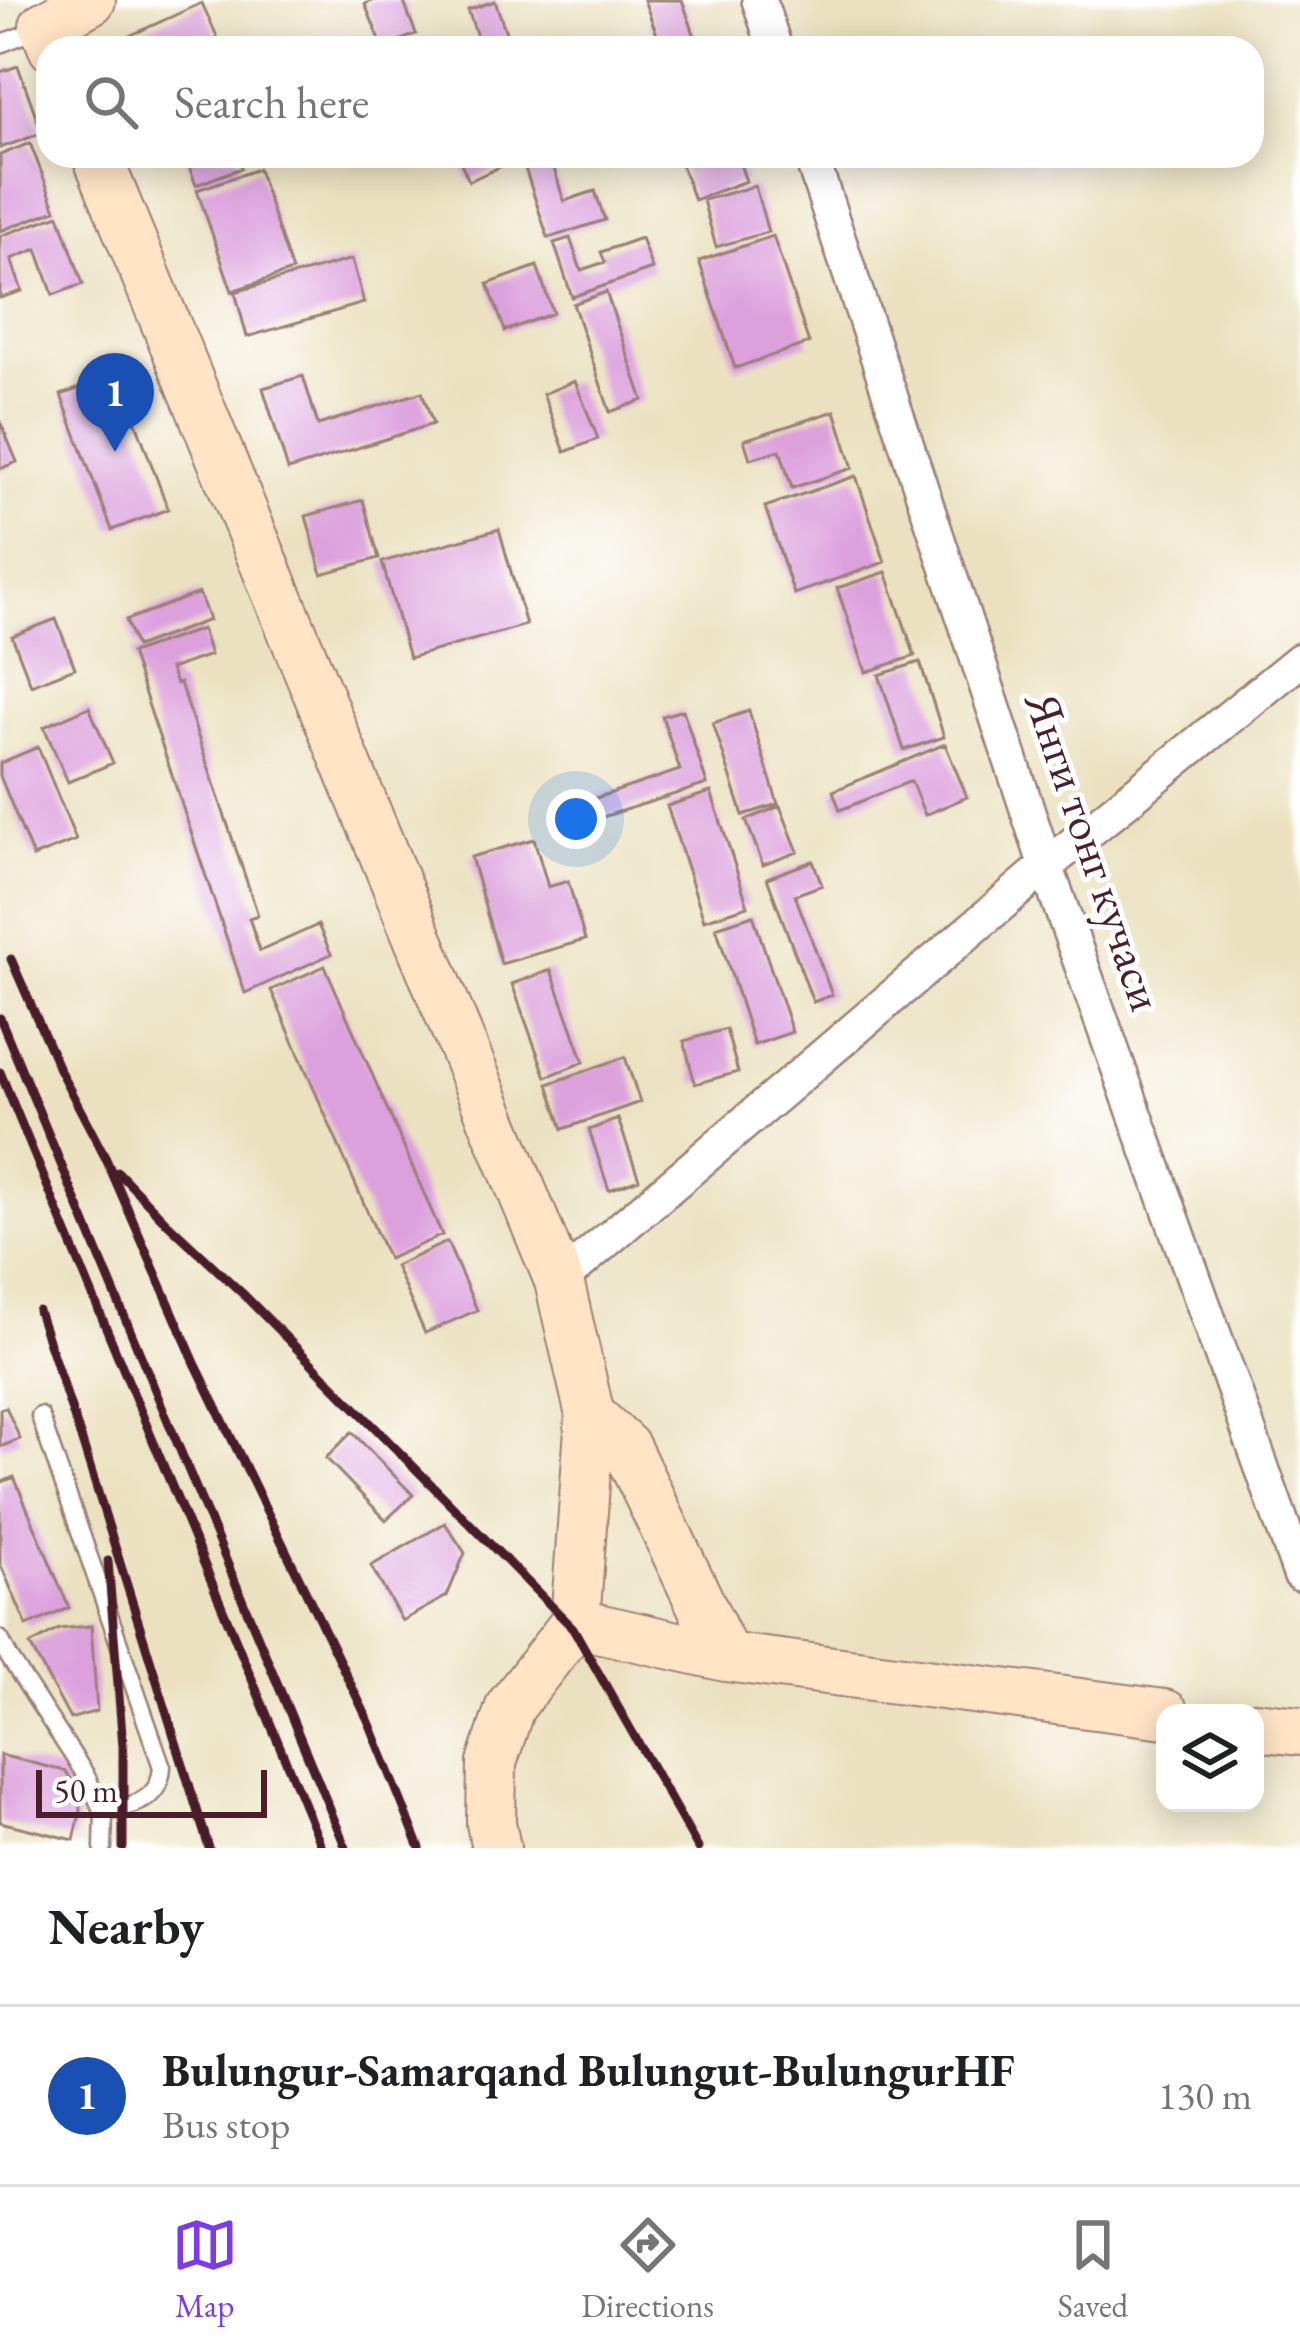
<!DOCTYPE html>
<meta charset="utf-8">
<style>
:root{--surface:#fff;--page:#f6f6f6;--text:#202124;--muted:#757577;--line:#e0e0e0;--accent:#7c3aed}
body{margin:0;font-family:"EB Garamond",serif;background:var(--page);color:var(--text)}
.controls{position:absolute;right:36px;bottom:36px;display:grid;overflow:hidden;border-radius:24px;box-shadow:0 6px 30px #0003}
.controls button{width:108px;height:108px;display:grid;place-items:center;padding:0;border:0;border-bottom:3px solid var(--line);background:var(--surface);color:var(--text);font:60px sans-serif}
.scale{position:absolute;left:36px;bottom:30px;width:231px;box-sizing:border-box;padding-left:12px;border:6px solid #4a1f2b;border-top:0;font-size:33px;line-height:42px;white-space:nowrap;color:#4a1f2b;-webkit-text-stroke:9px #fff;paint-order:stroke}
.you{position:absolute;left:576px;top:819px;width:42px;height:42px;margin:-30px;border:9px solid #fff;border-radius:50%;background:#1a73e8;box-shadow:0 0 0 18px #1a73e833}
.badge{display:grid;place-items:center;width:78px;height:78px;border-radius:50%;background:var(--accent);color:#fff;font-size:39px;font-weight:700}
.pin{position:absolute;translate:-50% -99px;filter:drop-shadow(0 3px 6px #0008)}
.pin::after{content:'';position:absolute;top:63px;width:42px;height:36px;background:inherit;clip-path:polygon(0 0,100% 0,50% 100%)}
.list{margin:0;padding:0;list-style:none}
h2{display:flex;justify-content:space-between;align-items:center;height:156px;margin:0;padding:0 48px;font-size:51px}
h2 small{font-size:39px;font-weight:400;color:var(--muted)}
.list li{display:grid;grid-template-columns:78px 1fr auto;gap:36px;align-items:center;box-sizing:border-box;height:180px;padding:0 48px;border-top:3px solid var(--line)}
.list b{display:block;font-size:45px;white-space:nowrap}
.list p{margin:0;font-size:39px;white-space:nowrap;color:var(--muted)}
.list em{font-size:39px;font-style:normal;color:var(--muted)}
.icon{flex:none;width:66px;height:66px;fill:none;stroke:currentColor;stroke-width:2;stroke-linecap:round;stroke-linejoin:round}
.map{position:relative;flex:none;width:1300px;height:1848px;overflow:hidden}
.search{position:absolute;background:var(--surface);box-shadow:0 6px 30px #0003;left:36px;right:36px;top:36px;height:132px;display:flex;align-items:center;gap:30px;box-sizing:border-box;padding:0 42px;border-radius:36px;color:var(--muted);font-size:45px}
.sheet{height:336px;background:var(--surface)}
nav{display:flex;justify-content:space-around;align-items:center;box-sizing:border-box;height:168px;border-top:3px solid var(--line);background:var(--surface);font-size:33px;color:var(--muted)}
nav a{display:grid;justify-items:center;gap:6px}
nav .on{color:var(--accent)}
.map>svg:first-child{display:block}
</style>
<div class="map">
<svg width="1300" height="1848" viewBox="0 0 1300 1848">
<rect width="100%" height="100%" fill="#fff"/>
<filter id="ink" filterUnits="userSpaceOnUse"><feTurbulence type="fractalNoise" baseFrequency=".00833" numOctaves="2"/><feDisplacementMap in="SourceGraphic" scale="24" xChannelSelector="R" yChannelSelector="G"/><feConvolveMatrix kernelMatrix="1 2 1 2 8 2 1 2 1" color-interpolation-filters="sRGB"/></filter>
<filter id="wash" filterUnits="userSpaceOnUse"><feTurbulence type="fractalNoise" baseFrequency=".004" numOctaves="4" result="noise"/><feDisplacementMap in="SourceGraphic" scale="48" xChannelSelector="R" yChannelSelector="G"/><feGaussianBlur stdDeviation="2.7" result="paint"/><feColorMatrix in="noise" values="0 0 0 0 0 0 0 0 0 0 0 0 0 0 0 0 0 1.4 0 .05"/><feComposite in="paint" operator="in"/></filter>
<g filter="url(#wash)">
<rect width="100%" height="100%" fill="#ebe1c0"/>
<g id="blocks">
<path fill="#dca0dd" d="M374,0H403L416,34L383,48L365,4Z
M644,0H682L699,48H662Z
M495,1L511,47L481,48L468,10Z
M202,3L222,48H132L127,37Z
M18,66L42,133L0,148V72Z
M30,143L56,210L0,231V155Z
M185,156H237L241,168L196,185Z
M458,156H502L506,164L469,181Z
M521,156H550L564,201L595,191L605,220L548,238Z
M678,156H737L746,181L694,200Z
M258,169L292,271L232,291L197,190Z
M755,186L768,232L716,247L703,200Z
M59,215L83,284L53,295L37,249L11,259L22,291L0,298V236Z
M773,236L809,343L735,368L699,261Z
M570,238L581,270L605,262L601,252L641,238L652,269L572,297L554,243Z
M352,259L364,303L247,337L235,292Z
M537,266L553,313L505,331L488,284Z
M606,292L643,400L610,412L573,304Z
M118,374L168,509L112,530L61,395Z
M303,376L318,425L422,392L433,424L288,470L263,388Z
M575,381L598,439L565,452L543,394Z
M835,411L853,468L792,488L780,450L750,459L744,440Z
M0,421L17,462L0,469Z
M856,476L885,562L794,594L765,507Z
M363,500L379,558L322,574L306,516Z
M499,529L526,625L409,658L382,562Z
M886,572L915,656L866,672L837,588Z
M199,593L209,620L136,647L126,620Z
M56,619L75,668L31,685L12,636Z
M202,629L210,655L170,669L176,684L180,683L258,915L249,918L260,951L318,925L331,954L245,993L131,653Z
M920,662L944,737L904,750L879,675Z
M89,707L113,763L68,782L44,727Z
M683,710L707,784L593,820L587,801L680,770L662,716Z
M749,711L778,804L743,815L713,723Z
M945,744L967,797L925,815L911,781L840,810L833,791Z
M38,747L76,840L33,857L0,776V763Z
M711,792L748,906L704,920L667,806Z
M780,806L798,852L763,865L746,820Z
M534,839L548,887L568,881L585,940L501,964L471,857Z
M813,861L822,885L795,895L832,995L813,1002L767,878Z
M753,915L792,1032L754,1045L716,927Z
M325,966L442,1235L388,1259L271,990Z
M551,970L584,1062L546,1077L512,984Z
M726,1029L738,1072L695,1084L684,1041Z
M625,1057L640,1102L563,1129L548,1084Z
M618,1119L639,1179L609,1190L589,1130Z
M447,1242L477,1310L425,1333L395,1266Z
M6,1407L20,1439L0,1447V1409Z
M352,1432L413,1495L386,1520L326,1458Z
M14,1477L69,1608L27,1626L0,1563V1483Z
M445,1523L465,1553L447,1596L402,1621L371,1566Z
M91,1626L97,1711L70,1719L30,1645L59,1629Z
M0,1755L65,1771L75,1784L80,1798L81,1810L74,1840L0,1822Z"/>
</g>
</g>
<g filter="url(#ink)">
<use href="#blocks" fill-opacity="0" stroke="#9a8076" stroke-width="3"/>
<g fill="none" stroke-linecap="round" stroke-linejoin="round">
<g stroke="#9a8076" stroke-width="21">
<path id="lane" d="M0,44L43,27
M40,1416L162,1767C159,1803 134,1803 104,1813
M0,1639L9,1657L85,1774L104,1813L103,1848"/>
</g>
<g stroke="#9a8076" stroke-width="38">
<path id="street" d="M759,0L775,48
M811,156L1046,866L1300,1574
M559,1281L1046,866L1300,660"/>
</g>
<g stroke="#9a8076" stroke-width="52">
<path id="secondary" d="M53,48L44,26L91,0
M97,156L559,1281L590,1415L575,1623L510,1707L492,1763L491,1823L496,1848
M590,1415L626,1448L726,1657
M575,1623L726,1657L1165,1714
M1255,1726L1300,1731"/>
</g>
<use href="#lane" stroke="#fff" stroke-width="16"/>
<use href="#street" stroke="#fff" stroke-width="33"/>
<use href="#secondary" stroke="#ffe4c6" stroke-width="48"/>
<path stroke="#4a1f2b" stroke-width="9" d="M11,959L59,1069L106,1159L195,1363L369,1722L420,1848
M0,1018L346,1848
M0,1072L322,1848
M118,1172L165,1221L243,1294L573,1628L698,1848
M38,1311L81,1438L209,1848
M108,1561L123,1746V1848"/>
</g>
</g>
<g text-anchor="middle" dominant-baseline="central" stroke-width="10" stroke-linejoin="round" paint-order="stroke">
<g font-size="48" fill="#4a1f2b" stroke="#fff">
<text transform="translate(1095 851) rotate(71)">Янги тонг кучаси</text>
</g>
</g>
</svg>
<div class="controls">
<button><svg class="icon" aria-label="layers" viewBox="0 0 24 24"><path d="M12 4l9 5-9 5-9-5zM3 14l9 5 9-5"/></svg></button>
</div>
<div class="scale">50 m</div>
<div class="you"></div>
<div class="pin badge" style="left:115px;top:452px;background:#1a4fb4">1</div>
<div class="search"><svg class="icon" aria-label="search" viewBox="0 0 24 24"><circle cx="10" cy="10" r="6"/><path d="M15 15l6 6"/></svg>Search here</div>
</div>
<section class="sheet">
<h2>Nearby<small></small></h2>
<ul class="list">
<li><span class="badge" style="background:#1a4fb4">1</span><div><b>Bulungur-Samarqand Bulungut-BulungurHF</b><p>Bus stop</p></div><em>130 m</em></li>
</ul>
</section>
<nav>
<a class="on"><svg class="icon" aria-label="map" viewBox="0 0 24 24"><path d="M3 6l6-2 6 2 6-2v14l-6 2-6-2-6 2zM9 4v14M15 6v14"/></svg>Map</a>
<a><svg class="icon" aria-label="directions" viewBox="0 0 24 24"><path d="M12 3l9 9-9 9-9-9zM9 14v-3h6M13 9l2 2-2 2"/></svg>Directions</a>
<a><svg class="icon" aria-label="saved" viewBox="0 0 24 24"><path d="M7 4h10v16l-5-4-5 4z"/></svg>Saved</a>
</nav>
